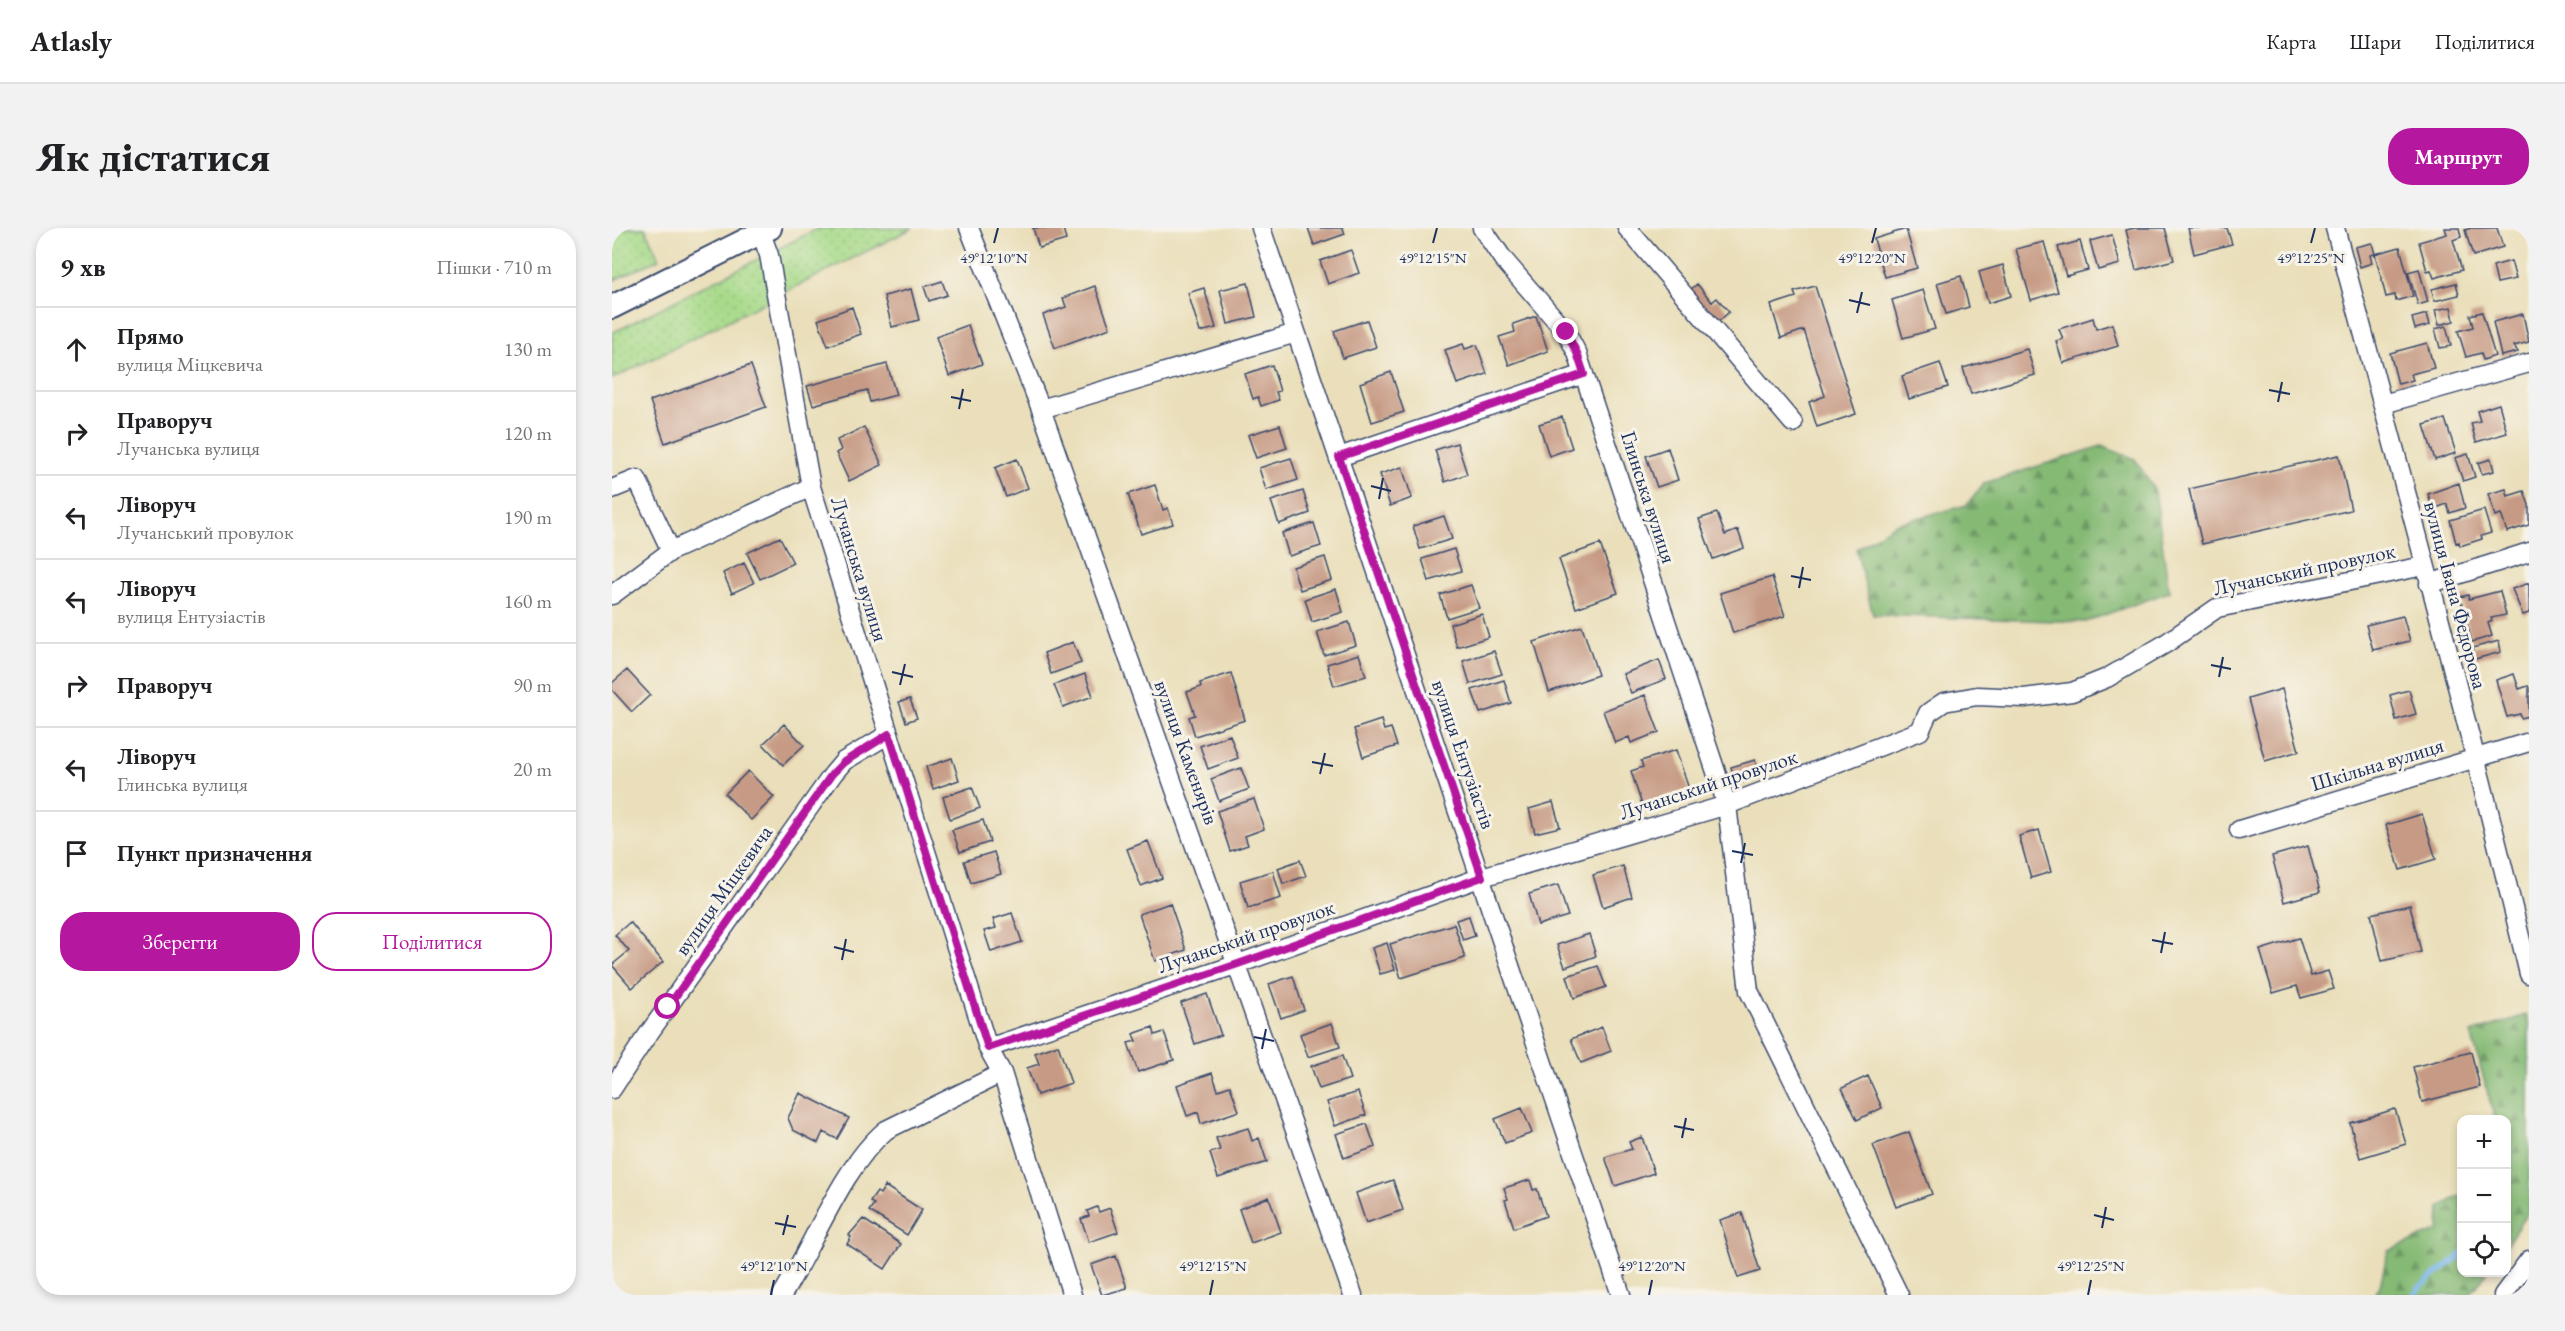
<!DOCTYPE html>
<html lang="uk">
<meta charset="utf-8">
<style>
:root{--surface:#fff;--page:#f2f2f2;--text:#202124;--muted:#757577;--line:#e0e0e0;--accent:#b5179e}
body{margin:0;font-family:"EB Garamond",serif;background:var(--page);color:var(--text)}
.controls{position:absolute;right:18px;bottom:18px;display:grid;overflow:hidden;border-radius:12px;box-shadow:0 3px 9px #0003}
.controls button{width:54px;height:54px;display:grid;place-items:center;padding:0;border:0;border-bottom:2px solid var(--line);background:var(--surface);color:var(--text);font:30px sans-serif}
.stop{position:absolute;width:18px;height:18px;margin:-14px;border:4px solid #b5179e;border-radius:50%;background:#fff}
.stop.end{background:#b5179e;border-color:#fff;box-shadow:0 2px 6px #0008}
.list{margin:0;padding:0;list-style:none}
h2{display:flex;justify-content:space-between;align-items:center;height:78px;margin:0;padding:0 24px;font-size:26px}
h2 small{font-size:20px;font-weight:400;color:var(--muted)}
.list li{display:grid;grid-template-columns:39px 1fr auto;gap:18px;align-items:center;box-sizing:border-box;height:84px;padding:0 24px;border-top:2px solid var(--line)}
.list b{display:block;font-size:22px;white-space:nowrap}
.list p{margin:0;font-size:20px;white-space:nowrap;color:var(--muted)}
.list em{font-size:20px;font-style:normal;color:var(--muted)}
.actions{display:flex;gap:12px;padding:18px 24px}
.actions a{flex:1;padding:14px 0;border:2px solid var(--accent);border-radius:24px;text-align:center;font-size:21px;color:var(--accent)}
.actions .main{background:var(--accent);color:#fff}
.icon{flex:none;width:33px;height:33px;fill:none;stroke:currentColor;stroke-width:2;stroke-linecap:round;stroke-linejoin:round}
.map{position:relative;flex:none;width:1917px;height:1067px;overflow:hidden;border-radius:24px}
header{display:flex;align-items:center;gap:36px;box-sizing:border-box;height:84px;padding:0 30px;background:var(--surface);border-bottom:2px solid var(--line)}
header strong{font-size:28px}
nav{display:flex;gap:33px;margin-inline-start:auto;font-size:21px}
.intro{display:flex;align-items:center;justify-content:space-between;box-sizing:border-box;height:144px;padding:0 36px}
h1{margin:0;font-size:42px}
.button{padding:15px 27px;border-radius:24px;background:var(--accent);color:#fff;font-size:21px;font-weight:700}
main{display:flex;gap:36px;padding:0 36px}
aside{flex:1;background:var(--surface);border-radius:24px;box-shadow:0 3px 9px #0003}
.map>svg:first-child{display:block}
</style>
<header>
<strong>Atlasly</strong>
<nav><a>Карта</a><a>Шари</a><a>Поділитися</a></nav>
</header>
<div class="intro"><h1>Як дістатися</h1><a class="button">Маршрут</a></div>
<main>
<aside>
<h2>9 хв<small>Пішки · 710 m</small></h2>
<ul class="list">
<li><svg class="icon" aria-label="ahead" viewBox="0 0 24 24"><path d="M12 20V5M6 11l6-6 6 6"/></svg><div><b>Прямо</b><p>вулиця Міцкевича</p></div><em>130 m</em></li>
<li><svg class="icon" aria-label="right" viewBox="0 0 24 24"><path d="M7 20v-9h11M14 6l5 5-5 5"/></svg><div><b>Праворуч</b><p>Лучанська вулиця</p></div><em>120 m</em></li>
<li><svg class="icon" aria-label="left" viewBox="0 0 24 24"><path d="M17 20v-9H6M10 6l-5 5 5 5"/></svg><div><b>Ліворуч</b><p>Лучанський провулок</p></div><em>190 m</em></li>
<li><svg class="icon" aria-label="left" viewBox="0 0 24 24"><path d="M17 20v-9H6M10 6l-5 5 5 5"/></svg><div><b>Ліворуч</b><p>вулиця Ентузіастів</p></div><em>160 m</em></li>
<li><svg class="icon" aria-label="right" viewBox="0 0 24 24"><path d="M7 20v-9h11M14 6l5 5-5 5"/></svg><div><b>Праворуч</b></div><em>90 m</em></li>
<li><svg class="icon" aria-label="left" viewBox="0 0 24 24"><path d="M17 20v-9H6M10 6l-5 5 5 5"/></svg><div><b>Ліворуч</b><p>Глинська вулиця</p></div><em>20 m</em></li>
<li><svg class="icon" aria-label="arrive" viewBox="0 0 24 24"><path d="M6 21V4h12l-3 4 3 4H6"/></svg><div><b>Пункт призначення</b></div></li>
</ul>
<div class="actions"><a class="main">Зберегти</a><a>Поділитися</a></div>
</aside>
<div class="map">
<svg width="1917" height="1067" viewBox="0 0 1917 1067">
<defs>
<pattern id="grass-dots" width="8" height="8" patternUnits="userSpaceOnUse" patternTransform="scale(1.5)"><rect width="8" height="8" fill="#a7da89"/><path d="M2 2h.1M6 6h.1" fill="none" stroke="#8fbb79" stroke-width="1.8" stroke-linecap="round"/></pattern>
<pattern id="forest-firs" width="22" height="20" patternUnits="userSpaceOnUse" patternTransform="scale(1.5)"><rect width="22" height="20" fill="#85ba75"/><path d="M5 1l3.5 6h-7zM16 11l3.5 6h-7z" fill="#6c9863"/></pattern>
</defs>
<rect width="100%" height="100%" fill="#f7f3e8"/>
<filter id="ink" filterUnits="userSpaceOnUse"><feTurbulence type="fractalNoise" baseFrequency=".0167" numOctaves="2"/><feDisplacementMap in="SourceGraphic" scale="12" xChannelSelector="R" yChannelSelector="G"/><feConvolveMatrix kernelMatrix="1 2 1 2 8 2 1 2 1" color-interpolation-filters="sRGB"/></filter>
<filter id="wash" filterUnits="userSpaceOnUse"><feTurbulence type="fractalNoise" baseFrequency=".008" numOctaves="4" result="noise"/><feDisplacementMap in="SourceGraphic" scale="24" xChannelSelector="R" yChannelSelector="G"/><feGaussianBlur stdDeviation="1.35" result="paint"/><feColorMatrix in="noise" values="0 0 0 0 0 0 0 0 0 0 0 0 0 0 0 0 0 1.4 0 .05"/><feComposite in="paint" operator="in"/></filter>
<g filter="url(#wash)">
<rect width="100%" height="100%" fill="#eadfba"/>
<path fill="url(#grass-dots)" stroke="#618474" stroke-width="1.5" d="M0,0H33L47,31L0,53Z
M207,0H301L0,151V105Z"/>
<path fill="url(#forest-firs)" stroke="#50746a" stroke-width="1.5" d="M1489,218L1523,231L1543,263L1557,364L1473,394L1261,387L1244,321L1283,296L1355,277L1373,255Z
M1914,787L1917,797V982L1895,1016L1894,892L1883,891L1859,805Z
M1849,967L1850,1044L1875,1045L1858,1067H1762L1768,1058L1776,1023L1827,1002L1828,979Z"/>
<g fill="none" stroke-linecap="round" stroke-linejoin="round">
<path stroke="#7cb8ee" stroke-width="5" d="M1802,1067L1807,1060L1850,1026"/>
</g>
<g id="blocks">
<path fill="#c69a84" d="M421,0H451L454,12L427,20Z
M696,0H731L733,6L702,17Z
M1522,0H1553L1562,32L1524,42L1514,2Z
M1576,0H1615L1620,16L1582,26Z
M1833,0H1847L1849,9L1841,12L1850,42L1822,50L1819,42L1815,43L1807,14L1835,6Z
M1859,0H1885L1891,19L1861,28L1853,2Z
M1294,1L1305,40L1273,49L1262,11Z
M1500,7L1508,36L1486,42L1478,13Z
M1468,13L1476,42L1454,48L1446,19Z
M1432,14L1446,64L1419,72L1404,21Z
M1760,15L1763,26L1758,27L1760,35L1748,39L1743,19Z
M1788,19L1801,68L1784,73L1783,67L1774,69L1763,26Z
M739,22L747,45L716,56L708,33Z
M1899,33L1904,51L1885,55L1881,38Z
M1391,37L1399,68L1376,75L1367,44Z
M1807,41L1816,74L1806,77L1796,44Z
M1349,48L1357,79L1334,86L1325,55Z
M330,53L335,67L317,73L312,59Z
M636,55L644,89L616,96L608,62Z
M1844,55L1847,67L1822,73L1820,61Z
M1085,56L1100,74L1105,70L1117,84L1105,95L1077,63Z
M483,58L498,100L443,120L431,87L454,79L451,70Z
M1203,58L1244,186L1205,199L1197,174L1213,168L1192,102L1169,110L1159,77L1184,69L1182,64Z
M592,60L604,100L588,104L576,65Z
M299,61L307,92L280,99L272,68Z
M1311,62L1323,101L1291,110L1280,72Z
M240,79L249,106L216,118L206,92Z
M1839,79L1842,93L1827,97L1823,82Z
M1870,84L1883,128L1871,132L1869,125L1854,129L1846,103L1861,99L1858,87Z
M1815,86L1818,97L1803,101L1800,90Z
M1911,86L1917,114L1902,118L1906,124L1889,128L1881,94Z
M924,88L936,123L897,137L887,109L903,104L901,96Z
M1481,90L1484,101L1500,96L1506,118L1451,135L1444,113L1451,111L1447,101Z
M755,92L764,119L731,130L722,103Z
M356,97L370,136L337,148L324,109Z
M1834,98L1839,118L1828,120L1823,101Z
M1815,115L1822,140L1799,146L1801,152L1786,156L1778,125Z
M851,116L853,121L865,117L875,146L845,156L833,122Z
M1415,121L1423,147L1359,166L1351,140Z
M1328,135L1336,159L1297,171L1290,148Z
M275,136L284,167L258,174L255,162L201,177L195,158Z
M139,137L154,179L53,215L38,173Z
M660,137L668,163L664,164L667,172L649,178L646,169L641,171L633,146Z
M779,144L792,184L760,194L748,155Z
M1887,176L1895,205L1864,214L1859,195L1868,193L1865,183Z
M950,189L960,220L937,228L927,196Z
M1833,191L1844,225L1823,232L1812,197Z
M668,197L675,220L644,230L636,207Z
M252,199L270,237L237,253L224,225L229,222L225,212Z
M845,215L855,246L833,254L823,222Z
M1056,220L1066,252L1045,259L1034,228Z
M1856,226L1863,249L1851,253L1843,230Z
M1727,227L1739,282L1590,316L1577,261Z
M679,230L686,252L654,262L647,240Z
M405,231L416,260L394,269L383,240Z
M1879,231L1882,243L1870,246L1866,235Z
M790,239L800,270L778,278L768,246Z
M1847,255L1853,280L1838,285L1835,276L1821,281L1816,266Z
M543,257L551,282L556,280L561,296L529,306L516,266Z
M1894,261L1896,268L1912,263L1917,277V297L1895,304L1889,286L1883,288L1876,266Z
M691,263L698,285L667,296L659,273Z
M1872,282L1879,305L1869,308L1870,311L1848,318L1847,314L1844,315L1838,292Z
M1105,285L1113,307L1126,302L1132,320L1101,331L1087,291Z
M832,288L840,311L808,321L801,298Z
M702,295L709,318L677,328L670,305Z
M168,309L181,335L148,351L135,325Z
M988,316L1006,365L964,380L947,331Z
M842,321L849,343L817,353L810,331Z
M713,329L720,352L688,362L681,339Z
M132,335L142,355L120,365L111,345Z
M1160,349L1173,388L1121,405L1108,365Z
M1917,355V385L1911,387L1900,361Z
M859,357L867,380L835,390L828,367Z
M724,361L731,384L700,394L693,371Z
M1888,363L1894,387L1879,390L1880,393L1876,395L1880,408L1860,414L1848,369L1856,367L1857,371Z
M870,386L877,409L845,419L838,396Z
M1791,388L1798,413L1761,422L1754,397Z
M737,394L744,417L712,427L705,404Z
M970,398L986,447L937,464L922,414Z
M1887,413L1889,424L1863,431L1860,420Z
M461,414L469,435L439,446L432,425Z
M882,423L890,446L858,456L851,433Z
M747,426L754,448L722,458L715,436Z
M1047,432L1054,451L1019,465L1011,446Z
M15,442L38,467L20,484L0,462V455Z
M619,445L633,492L583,508L577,489L583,487L575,464L589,459L588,455Z
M473,446L481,468L451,479L442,457Z
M1902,446L1907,461L1916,458L1917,460V488L1909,490L1908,486L1895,489L1884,452Z
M892,452L899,475L868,485L860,462Z
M1670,461L1687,523L1653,533L1636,471Z
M1797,462L1804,486L1784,492L1778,467Z
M1033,467L1047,504L1019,515L1017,509L1003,515L991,483Z
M298,471L305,490L294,494L287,474Z
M769,492L772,502L779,500L785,518L751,529L742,501Z
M172,496L192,517L171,537L151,516Z
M618,507L626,530L596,541L588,518Z
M1064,522L1077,561L1030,577L1019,543L1031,539L1029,533Z
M340,530L347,552L321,561L314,539Z
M1143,532L1148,549L1124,556L1119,539Z
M629,540L637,561L607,573L599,551Z
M136,543L162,569L139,592L113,566Z
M360,559L368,580L338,591L331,569Z
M642,571L652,601L633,608L636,617L618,623L605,583Z
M941,574L948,599L923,605L917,581Z
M1810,586L1824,631L1788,642L1774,597Z
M371,592L378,614L348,624L340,602Z
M1427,602L1439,644L1419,650L1407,608Z
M536,613L550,650L529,658L515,621Z
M1696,618L1708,664L1672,674L1660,628Z
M382,624L389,646L359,655L352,633Z
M688,632L694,648L671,656L666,640Z
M1011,638L1020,669L991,679L981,647Z
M661,643L669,670L636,680L628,653Z
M946,657L956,688L926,697L917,666Z
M558,675L574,722L543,733L527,686Z
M1798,677L1809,724L1770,733L1759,686Z
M400,685L410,714L379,724L372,703L384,700L381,691Z
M857,688L863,708L851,712L844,692Z
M18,694L51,734L20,760L0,737L17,723L3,707Z
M842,696L853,730L789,750L778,716Z
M977,706L984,728L953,739L945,717Z
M1687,710L1699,748L1716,743L1722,761L1689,770L1685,758L1661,765L1648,722Z
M775,715L783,742L768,746L760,720Z
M986,738L994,759L962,770L955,748Z
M681,748L692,782L669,790L657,756Z
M595,766L609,807L583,816L569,775Z
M720,795L728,819L696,829L688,806Z
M541,799L543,807L552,804L562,832L526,844L516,815L524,813L521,806Z
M990,799L999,823L969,835L959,811Z
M446,817L459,855L425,867L415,840L427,836L423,825Z
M1859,824L1868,859L1810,874L1801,839Z
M730,828L738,851L707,861L699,838Z
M600,845L606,862L618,858L627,883L589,896L586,884L575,888L565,857Z
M1256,848L1270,880L1245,892L1230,860Z
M746,864L754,887L723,898L715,874Z
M188,865L237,890L225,911L211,904L206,915L181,902L176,890Z
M910,880L920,905L893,915L883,891Z
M1783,881L1794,916L1748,930L1738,895Z
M755,896L763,919L732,930L724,906Z
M636,900L640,913L647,910L655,934L606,950L598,925L608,922L604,910Z
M1297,904L1320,966L1284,979L1261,917Z
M1030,909L1042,945L1003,958L993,929L1020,921L1017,914Z
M781,952L791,982L754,995L744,965Z
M918,952L921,962L925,961L934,988L902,1000L893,972L896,971L892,960Z
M273,958L310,982L295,1007L257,983L262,976L258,974L265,964L268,966Z
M657,969L669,1004L639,1015L627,981Z
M485,979L487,984L498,980L506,1004L477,1014L469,991L477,988L475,983Z
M1130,985L1148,1043L1126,1050L1108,992Z
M251,991L289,1016L273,1041L235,1016L239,1009L237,1007Z
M504,1028L515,1060L490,1067L479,1037Z"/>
</g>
</g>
<g filter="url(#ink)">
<use href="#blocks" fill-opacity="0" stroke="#3a496c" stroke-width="1.5"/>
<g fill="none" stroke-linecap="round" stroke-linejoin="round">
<g stroke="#3a496c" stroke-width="21">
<path id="minor" d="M357,0L429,181L741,1067
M649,0L1009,1067
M870,0L891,31L954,104L965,125L1115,577L1137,763L1287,1067
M1015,0L1181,195
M1723,0C1790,248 1857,496 1917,746
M149,5L157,27L199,259L376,820L390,845L460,1067
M1771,176L1917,135
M429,181L684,105
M727,229L972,146
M0,261L25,251L59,323
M1817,356L1917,324
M0,367L59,323L199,259
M1627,602L1917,514
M376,820L626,736L870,649L1115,577L1308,503L1316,485L1332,474L1365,468L1412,470L1460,464L1495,450L1553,416L1605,380L1812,338
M0,861L30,815L221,546L232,533L277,506
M170,1067C202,1016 230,939 274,902L390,845
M1891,1067L1917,1032"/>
</g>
<g stroke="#3a496c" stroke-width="26">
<path id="major" d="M0,79L158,0"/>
</g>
<use href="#minor" stroke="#fff" stroke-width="18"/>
<use href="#major" stroke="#fff" stroke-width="22"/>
</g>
</g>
<g fill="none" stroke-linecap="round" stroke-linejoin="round" filter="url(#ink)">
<path stroke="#b5179e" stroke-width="8" d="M56,779L220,546L232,534L277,506L376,820L626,736L870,649L727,229L972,146L965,125L954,104"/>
</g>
<path fill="none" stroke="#1b2f5e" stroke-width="2" d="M382,15L386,0M821,15L825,0M1260,15L1264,0M1699,15L1703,0M1237,72L1258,77M1245,85L1250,64M1657,162L1678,166M339,169L359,173M1666,174L1670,154M347,181L351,161M759,258L779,263M767,271L771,250M1179,348L1199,352M1187,360L1191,339M1599,437L1619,441M280,444L301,449M1607,449L1611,429M288,457L293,436M700,534L721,538M708,546L713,525M1120,623L1141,627M1129,635L1133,615M1540,712L1561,716M222,719L242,724M1549,725L1553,704M230,732L234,711M642,809L662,813M650,821L654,801M1062,898L1082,902M1070,910L1074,890M1482,987L1502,992M163,995L184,999M1490,1000L1494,979M171,1007L176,987M159,1067L162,1052M598,1067L601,1052M1037,1067L1040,1052M1476,1067L1479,1052"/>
<g text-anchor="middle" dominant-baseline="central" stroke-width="6" stroke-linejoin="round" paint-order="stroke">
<g font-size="21" fill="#1b2f5e" stroke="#f7f3e8">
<text transform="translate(1037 269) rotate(72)">Глинська вулиця</text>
<text transform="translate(248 341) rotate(73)">Лучанська вулиця</text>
<text transform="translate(1692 341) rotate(-12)">Лучанський провулок</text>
<text transform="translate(1844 367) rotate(75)">вулиця Івана Федорова</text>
<text transform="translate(575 524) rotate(70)">вулиця Каменярів</text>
<text transform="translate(852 526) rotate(71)">вулиця Ентузіастів</text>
<text transform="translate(1765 536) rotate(-17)">Шкільна вулиця</text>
<text transform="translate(1096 556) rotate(-18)">Лучанський провулок</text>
<text transform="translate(111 662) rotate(-55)">вулиця Міцкевича</text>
<text transform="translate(634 708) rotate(-19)">Лучанський провулок</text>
</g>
</g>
<g font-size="15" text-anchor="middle" fill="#1b2f5e" stroke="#f7f3e8" stroke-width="6" stroke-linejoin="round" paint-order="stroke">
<text x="382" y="35">49°12'10"N</text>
<text x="821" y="35">49°12'15"N</text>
<text x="1260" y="35">49°12'20"N</text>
<text x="1699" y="35">49°12'25"N</text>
<text x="162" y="1043">49°12'10"N</text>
<text x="601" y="1043">49°12'15"N</text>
<text x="1040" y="1043">49°12'20"N</text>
<text x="1479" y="1043">49°12'25"N</text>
</g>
</svg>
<div class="controls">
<button>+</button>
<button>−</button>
<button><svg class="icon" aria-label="locate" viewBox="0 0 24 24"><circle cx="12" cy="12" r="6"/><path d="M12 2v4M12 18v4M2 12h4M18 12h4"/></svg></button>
</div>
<div class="stop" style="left:56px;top:779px"></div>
<div class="stop end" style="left:954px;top:104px"></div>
</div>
</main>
